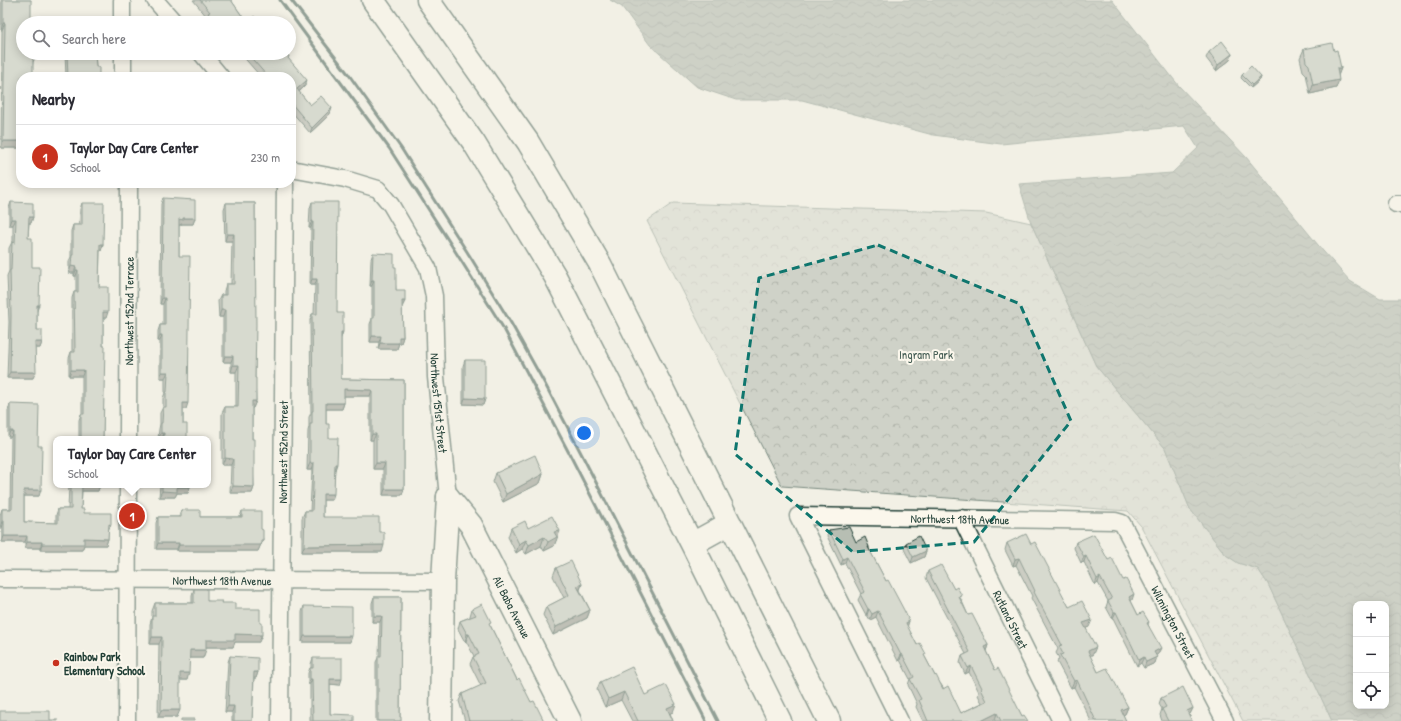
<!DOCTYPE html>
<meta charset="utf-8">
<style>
:root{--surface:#fff;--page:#f7f7f7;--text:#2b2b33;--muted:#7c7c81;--line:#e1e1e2;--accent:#c8321e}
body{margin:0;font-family:"Patrick Hand",sans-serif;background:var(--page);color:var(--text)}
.controls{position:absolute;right:12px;bottom:12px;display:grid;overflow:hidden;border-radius:8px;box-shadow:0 2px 10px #0003}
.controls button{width:36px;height:36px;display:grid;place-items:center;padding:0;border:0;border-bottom:1px solid var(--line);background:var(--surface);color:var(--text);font:20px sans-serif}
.you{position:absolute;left:584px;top:433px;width:14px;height:14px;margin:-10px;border:3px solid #fff;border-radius:50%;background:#1a73e8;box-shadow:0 0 0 6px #1a73e833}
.badge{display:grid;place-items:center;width:26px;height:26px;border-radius:50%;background:var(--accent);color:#fff;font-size:13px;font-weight:700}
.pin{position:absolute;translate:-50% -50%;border:2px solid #fff;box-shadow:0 1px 4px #0006}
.popup{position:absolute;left:53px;top:436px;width:158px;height:52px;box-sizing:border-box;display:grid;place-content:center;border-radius:8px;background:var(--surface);filter:drop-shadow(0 1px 3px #0005);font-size:13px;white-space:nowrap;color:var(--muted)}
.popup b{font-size:15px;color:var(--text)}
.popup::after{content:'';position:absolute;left:50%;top:100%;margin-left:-8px;border:8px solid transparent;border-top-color:var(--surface)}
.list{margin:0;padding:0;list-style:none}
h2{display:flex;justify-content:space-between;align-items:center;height:52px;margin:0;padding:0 16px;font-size:17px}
h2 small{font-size:13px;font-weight:400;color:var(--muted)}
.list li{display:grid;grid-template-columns:26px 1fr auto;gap:12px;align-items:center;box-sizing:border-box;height:64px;padding:0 16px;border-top:1px solid var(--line)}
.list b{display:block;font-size:15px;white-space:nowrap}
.list p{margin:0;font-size:13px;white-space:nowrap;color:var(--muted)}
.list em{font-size:13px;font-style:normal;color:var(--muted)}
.icon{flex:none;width:22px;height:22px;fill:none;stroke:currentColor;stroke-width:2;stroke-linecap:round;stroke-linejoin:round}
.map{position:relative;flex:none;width:1401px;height:721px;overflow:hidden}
.search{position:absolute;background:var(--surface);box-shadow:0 2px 10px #0003;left:16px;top:16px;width:280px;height:44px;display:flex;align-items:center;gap:10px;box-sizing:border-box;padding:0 14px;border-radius:22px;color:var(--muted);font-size:15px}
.panel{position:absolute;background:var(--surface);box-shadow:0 2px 10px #0003;left:16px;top:72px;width:280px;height:116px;border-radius:16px}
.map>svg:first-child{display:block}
</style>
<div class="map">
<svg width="1401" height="721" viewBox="0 0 1401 721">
<defs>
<pattern id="park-crowns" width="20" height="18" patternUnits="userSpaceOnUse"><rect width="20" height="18" fill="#cfd2c8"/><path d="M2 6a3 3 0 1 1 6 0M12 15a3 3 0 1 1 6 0" fill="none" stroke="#b1b5ac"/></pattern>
<pattern id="water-waves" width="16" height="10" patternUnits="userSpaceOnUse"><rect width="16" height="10" fill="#a2aba1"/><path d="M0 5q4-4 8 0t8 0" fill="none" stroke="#838c84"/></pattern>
</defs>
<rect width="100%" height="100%" fill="#f2f0e5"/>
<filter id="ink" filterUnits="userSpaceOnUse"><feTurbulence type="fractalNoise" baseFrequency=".025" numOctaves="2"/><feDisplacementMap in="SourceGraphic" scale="8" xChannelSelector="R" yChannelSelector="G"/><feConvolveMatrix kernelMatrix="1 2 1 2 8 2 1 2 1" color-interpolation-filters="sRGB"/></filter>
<g filter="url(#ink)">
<path fill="url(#park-crowns)" stroke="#77887e" d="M673,203L986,213L1031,223L1096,366L1165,448L1190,509L1226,555L1238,563L1258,569L1268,584L1332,721H1243L1141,526L1128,511L782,486L647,221Z"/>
<path fill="url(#water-waves)" stroke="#6e7f75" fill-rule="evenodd" d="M610,0H1112L1179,86L1246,157L1323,251L1350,281L1380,299H1401V721H1332L1268,584L1258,569L1238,563L1226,555L1190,509L1165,448L1096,366L1031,223L1019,184L1172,173L1198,148L1184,126L1001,144L933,135L802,100H736L697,87L650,45L622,7ZM1356,604H1386V706H1356Z"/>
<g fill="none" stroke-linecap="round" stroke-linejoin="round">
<g stroke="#1f3d34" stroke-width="19">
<g id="street">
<path d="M122,0V23"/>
<path d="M155,0L175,23"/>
<path d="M123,53V77"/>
<path d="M201,53L221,77"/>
<path id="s1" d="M291,169L345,179L378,189L391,205L428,268L434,296L436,377L448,497"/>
<path d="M1396,204H1401"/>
<path id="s2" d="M128,439L129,183"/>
<path id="s3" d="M961,518L1061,721"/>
<path id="s4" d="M0,579L443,581"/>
<path d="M127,721L128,485"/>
<path id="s5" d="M280,721L285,183"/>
<path id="s6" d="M900,721L798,516L1115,521L1122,523L1225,721"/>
</g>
</g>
<g stroke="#1f3d34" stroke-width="25">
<g id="secondary">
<path id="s7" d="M448,497L471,525L570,721"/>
<path d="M441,721L443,581L448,497"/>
</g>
</g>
<g stroke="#1f3d34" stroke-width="25">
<path id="primary" d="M373,0L474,143L555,276L692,544L780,721
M428,0L528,142L600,264L829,721
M692,544L730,523"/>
</g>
<use href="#street" stroke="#fbf7ec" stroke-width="16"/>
<use href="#secondary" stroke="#fbf7ec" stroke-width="22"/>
<use href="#primary" stroke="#fbf7ec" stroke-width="22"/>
<path stroke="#1f3d34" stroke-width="3" d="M280,0L389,148L450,243L504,329L569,453L706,721
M291,0L349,75L401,148L471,258L511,323L545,384L582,455L718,721"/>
</g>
<path fill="#9da39a" stroke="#1f3d34" d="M1,0H31L23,23L33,62L21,148H1L2,30H1Z
M193,0H231L247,23H260H209L206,19L207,17Z
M1304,49L1334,51L1341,68L1338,75L1336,88L1310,94L1306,74L1303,71L1300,58Z
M1209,52L1232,54L1230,60L1216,71L1206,58Z
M65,53H95L96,67L99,77H66Z
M240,53H286L289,56L288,58L305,86L299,92L310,105L330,114L310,133L291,111V77H261Z
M1242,75L1261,77L1260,80L1251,88L1241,78Z
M163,198L195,218L193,224H181V225H179V256L186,409H183V424L187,439H158L159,429L160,424V413L163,407V398L165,393V378H160V341H158V331L160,325H163V304H160L161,204Z
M11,202L33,217L31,223H29L28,238L37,311V330L42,342L40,348H35L33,378H7L9,322L7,276L9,271V248L12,242H13V225H9V208Z
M312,202L337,313L341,338V379L404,380V489L402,495H383V469H373V440H370V396H344V403L342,409H326V424L329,438L335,470L332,500H323V517L379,532L382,552H302V518L305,511H310L312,470H307L308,431L309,427V417L311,413L310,320L312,314H314L315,285H310L311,228H309L310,208Z
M82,203L103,244L101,251L100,250L99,287L106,318H103V439H79V420L81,414H82V376H69V358L71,352H72V298L74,292H76V276H74V273H69V261L71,257V231L73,225H79L80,209Z
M226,203H255V378L256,401L253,408H252V439L254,487L252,493H230L231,465H222V413L225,407H236V372H231V362H223V317H219L218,301L221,295H224V291L226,284H231L232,241H225L224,209Z
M373,253L394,267L396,290L405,301L402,307L403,337L401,343H399L397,349H378L379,342H370V324L372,319V286H370L371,259Z
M465,360L485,399L483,405L463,404V366Z
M10,404L38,446L39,496H24V522L56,523V515L58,509H68L69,485H100L98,491H82L81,509L84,513L111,525L108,530V539L106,545H84L82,550H40V548H25V542H2V528H0V515L2,509H10L11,437H8V411Z
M496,473L543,474L540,483L503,502L493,482Z
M160,485H190V487L188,493H177L175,497H159Z
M181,510L200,517H240L242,511L261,529L263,540L261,545L260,546L258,551H177V549H156V523L158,517H179Z
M511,528H528L557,540H556L554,546L544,551L541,546L526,554L522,549L516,553L508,537Z
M829,530L856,542L869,547V549L886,581L909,621L907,626L917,645L925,657L935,676L961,713L982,703L978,695L979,692L969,672L965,674L960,663L962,656L966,654L926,578L928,571L954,589L961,599L968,615L988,645L986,651L995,670L1022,716L1028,721H996L995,720L992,721H923L916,707L917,704L908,685L910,679L900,660L898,661L876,617L870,620L867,615H866L858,600L861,594L845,563L841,565L827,536Z
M1076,542L1108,560L1132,600L1131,601L1138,615L1149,622L1148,624L1158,654L1156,655L1155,663L1144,668L1141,663L1137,666L1113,618H1112L1106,607L1108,601L1098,583L1095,585L1084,562L1081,563L1074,548Z
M906,543L926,551L924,557L911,563L904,549Z
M1007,543L1031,544L1069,607L1089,627L1086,628L1093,654L1090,656L1098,672L1128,707L1125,714L1123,715L1126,721H1091L1074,687L1071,688L1057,662L1059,658L1056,653L1058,649L1031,598L1032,596L1016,565L1013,566L1005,550Z
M556,568L582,584L580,590L590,610L587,618L553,635L543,615L546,607L564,598L553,576Z
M194,589L207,601L221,603L235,609L259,642H235L233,647H206L203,658H189L187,680H180L177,717H158L159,644H150V624L152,617V611L155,603H192V596Z
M374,597H401L400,717L401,721H376V662L379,656L380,622H372V603Z
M304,606L350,642H302V612Z
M472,609L490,625L517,680L531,702L544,721H465L459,701L462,694L481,686L470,664L473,657L474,656L466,641L465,642L458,629L460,621L470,617V616Z
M230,656L258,672L256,678H254L252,721H232V712H225L228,662Z
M313,658L340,685L330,684V714L354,721H310V684H308V673L310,668H311V664Z
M600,682L645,695L673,712L670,713L673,721H632L621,700L605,707L597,690Z
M1161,698L1193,708L1190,714H1189L1192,721H1162L1160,715L1162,709L1159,704Z"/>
<path fill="#80857d" stroke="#1f3d34" d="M3,23H5L2,30H1Z
M1232,54L1230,60L1216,71L1218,65Z
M33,56H36L33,62H30Z
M1337,68H1341L1338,76Z
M1261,77L1260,80L1251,88L1252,85Z
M307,80L305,86L295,95L297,89Z
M1339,80L1336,88L1310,94L1313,85Z
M332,108L330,114L310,133L312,128Z
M3,141H21V148H1Z
M29,217H33L31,223H26Z
M183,218H195L193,224H181V225H177L179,219Z
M11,219H16L13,225H9Z
M312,221H313L311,228H309Z
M227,234H234L232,241H225Z
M100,244H103L101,251L98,250Z
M71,266L76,267L74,273H69Z
M76,270H78L76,276H74Z
M312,279H317L315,285H310Z
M372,280H374L372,286H370Z
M162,298H165L163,304H160Z
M402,301H405L402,307H400Z
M37,305H39L37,311Z
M221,310H225L223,317H219Z
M103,312H108L106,318H101Z
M341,332H343L341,338Z
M160,335H162L160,341H158Z
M372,336H381L379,342H370Z
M399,337H403L401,343L397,342Z
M35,342H42L40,348H33Z
M380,343H399L397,349H378Z
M225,356H233L231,362H223Z
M233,365H239L236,372H231Z
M71,370H84L82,376H69Z
M10,372H36L33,378H7Z
M162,372H168L165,378H160Z
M344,389L372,390L370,396H342Z
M465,398L485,399L483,405L463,404Z
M252,401H256L253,408H250Z
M183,403H188L186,409H181Z
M326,403H344L342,409H324Z
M10,431H13L11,437H8Z
M161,433H164L162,439H158Z
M372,434H376L373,440H370Z
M225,458L233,459L231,465H222Z
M310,463H314L312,470H307Z
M376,463H385L383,469H373Z
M335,464H337L335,470Z
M543,474L540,483L503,502L506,494Z
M82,485H100L98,491H79Z
M233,486L254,487L252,493H230Z
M177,487H190L188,493H177L175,497H159L162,491Z
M385,489H404L402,495H383Z
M24,490H41L39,496H22Z
M323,494H334L332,500H321Z
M2,521H4L2,528H0Z
M560,531L554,546L544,551L548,542L554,532Z
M4,536H27L25,542H2Z
M544,537L541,546L526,554L529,545Z
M84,538L108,539L106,545H84L82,550H40L42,544Z
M263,540L258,551H177L179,545Z
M526,540L522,549L516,553L519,544Z
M27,542H42L40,548H25Z
M158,543H179L177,549H156Z
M384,545L382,552H302L304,546Z
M926,551L924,557L911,563L913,557Z
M1086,556L1084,562L1081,563L1084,557Z
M847,557L845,563L841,565L843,559Z
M1019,558L1016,565L1013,566L1015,559Z
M1100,577L1098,583L1095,585L1097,579Z
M582,584L579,591L577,586Z
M1134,594L1132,600L1127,603L1129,597Z
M868,609H869L867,615H866Z
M590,610L587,618L553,635L556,627Z
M878,611L876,617L870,620L872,614Z
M1114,612H1116L1113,618H1112Z
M374,616H382L380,622H372Z
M1092,620L1089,627L1081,630L1083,623Z
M909,621L907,628L906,623Z
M235,634L262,635L259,642H235L233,647H203L206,640Z
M467,634H469L466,641L465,642Z
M304,636H352L350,642H302Z
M152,637H162L159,644H150Z
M988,645L986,651L984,647Z
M1096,647L1093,654L1085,658L1088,651Z
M1161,648L1158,654L1152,658L1154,652Z
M190,650H206L203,658H187Z
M902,654L900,660L898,661L901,655Z
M1144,657L1141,663L1137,666L1139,660Z
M1157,657L1155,663L1144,668L1146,662Z
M971,666L969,672L965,674L968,668Z
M254,672H258L256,678H252Z
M180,673H189L187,680H177Z
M310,679H312L310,684H308Z
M330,679H342L340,685L328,684Z
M1077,680L1074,687L1071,688L1074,681Z
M624,692L621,700L605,707L608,699Z
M676,704L673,712L664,716L667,708Z
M228,706H234L232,712H225Z
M1128,707L1125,714L1118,717L1121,710Z
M1193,708L1190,714L1185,717L1187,711Z
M161,710H180L177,717H158Z
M997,713L995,720L992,721H981Z"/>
<path fill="#b7beb3" stroke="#1f3d34" d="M3,0H31V23H23V53H35L36,56H33V77H21V141H3L5,23H3Z
M200,0H231L247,23L254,16L260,23H212L211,21L213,20L208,13L210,12Z
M1222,41L1232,54L1218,65L1209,52Z
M1332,43L1334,51L1337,50L1341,68H1337L1339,80L1313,85L1309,65L1306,62L1304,49Z
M67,53H95L96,67H99V77H68Z
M247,53H286L289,56L288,58L307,80L297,89L310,105L321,96L332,108L312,128L291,103V77H268Z
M1251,66L1261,77L1252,85L1242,75Z
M163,198L195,200V218H183V220L179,219V256H190L188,403H183V424H187V439H164V433H161V423H162L163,407H166V392H167L168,372H162V335H160V325H165V298H162Z
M11,202L33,203V217H29L28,238H32V267H40L39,305H37V330H42V342H35L36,372H10L11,316L10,270H11L12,242L15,243L16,219H11Z
M312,202H338L337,313H343V332H341V379L404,380V489H385V463H376V434H372V390L344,389V403H326V424H329V438H338L337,464H335L334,494H323V517H379V532H384V545L304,546L305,511H312L314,463H310V424H312V411H313L312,314H317V279H312L313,221H312Z
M82,203H104L103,244H100L99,287H108V312H103V346H105L103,439H81V414H84V370H71V352H75L74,292H78V270H76V267L71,266L72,255H73V225H82Z
M226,203H255L256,325L255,378H256V401H252V439H254V487L233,486V459L225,458V407H238L239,365H233V356H225V310H221V295H226V284H234V234H227Z
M373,253L394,254V267H396V290H405V301H402L403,337H399V343H380L381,336H372V318H374V280H372Z
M465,360H485V399L465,398Z
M10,404L39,405L38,446H42L41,490H24V522L58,523V509H71V485H82L81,509H84V513H111V525L109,524L108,539L84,538V544H42V542H27V536H4V521H2V509H12L13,431H10Z
M535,455L543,474L506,494L496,473Z
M162,485H190V487H177V492L162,491Z
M181,510H200V517H242V511H261V529L263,530V540H261V545H179V543H158V517H181Z
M552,516L560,531L554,532L557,537L548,542L544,537L529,545L526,540L519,544L511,528L525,521L528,528Z
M849,527L856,542L865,537L869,547H868L886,581L888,580L905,612L909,621L906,623L917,645L920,643L926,654L924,655L935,676L936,675L943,689L948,686L961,713L987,701L981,689L982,688L971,666L968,668L962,656L970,652L928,571L941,565L954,589L957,587L962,596L959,597L968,615L972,614L988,645L984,647L995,670L998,668L1022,716L1024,715L1028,721H1001L997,713L981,721H928L919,700L921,699L910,679L914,677L902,654L901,655L878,611L872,614L869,609H868L860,594L865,592L847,557L843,559L829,530Z
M1026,534L1031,544L1035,542L1069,607L1082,601L1092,620L1083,623L1096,647L1088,651L1098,672L1107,668L1128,707L1121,710L1126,721H1096L1077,680L1074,681L1060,655L1063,654L1059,646L1062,645L1034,592L1035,591L1019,558L1015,559L1007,543Z
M1094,534L1108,560L1112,558L1123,580L1126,579L1134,594L1129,597L1138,615L1143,612L1149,622L1147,623L1161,648L1154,652L1157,657L1146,662L1144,657L1139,660L1116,612H1114L1108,601L1112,599L1100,577L1097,579L1086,556L1084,557L1076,542Z
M919,536L926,551L913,557L906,543Z
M571,561L582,584L577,586L590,610L556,627L546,607L569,595L556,568Z
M194,589H207V601H222L221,603H235V609H260V623H262V635L235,634V640H206V650H190L189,673H180V710H161L162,637H152V616H155V603H194Z
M374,597H401L400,717H401V721H378V656H381L382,616H374Z
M482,604L491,622L489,623L517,680L519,678L531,702L534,701L544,721H469L462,694L486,683L473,657L479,654L469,634H467L460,621L476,615L472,609Z
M304,606L352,607V636H304Z
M230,656L258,658V672H254L252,721H234V706H228Z
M313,658H342V679H330V714L354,715V721H313L312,679H310V668H313Z
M632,667L645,695L666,685L676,704L667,708L673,721H638L624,692L608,699L600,682Z
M1183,687L1193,708L1187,711L1192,721H1168L1162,709L1166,707L1161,698Z
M0,711H50V720H58V721H0Z
M181,719H194V721H181Z"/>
</g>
<path d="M0 0H1401V721H0ZM878,245L1020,304L1071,421L974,542L853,552L735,454L759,278Z" fill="#f2f0e5" fill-opacity=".55" fill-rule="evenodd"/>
<path fill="none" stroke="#0f766e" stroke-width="3" stroke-dasharray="8 5" stroke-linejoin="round" d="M878,245L1020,304L1071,421L974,542L853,552L735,454L759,278Z"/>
<circle fill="#c8321e" stroke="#fbf7ec" stroke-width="1.5" cx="56" cy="663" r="4"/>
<g text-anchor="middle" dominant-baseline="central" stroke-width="4" stroke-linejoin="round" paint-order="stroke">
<g font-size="12" fill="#1f3d34" stroke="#fbf7ec">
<text stroke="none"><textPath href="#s2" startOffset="128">Northwest 152nd Terrace</textPath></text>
<text stroke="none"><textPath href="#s1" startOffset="319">Northwest 151st Street</textPath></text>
<text stroke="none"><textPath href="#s5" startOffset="269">Northwest 152nd Street</textPath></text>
<text stroke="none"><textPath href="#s6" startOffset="391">Northwest 18th Avenue</textPath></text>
<text stroke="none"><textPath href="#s4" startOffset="222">Northwest 18th Avenue</textPath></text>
<text stroke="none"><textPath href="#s7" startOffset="128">Ali Baba Avenue</textPath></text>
<text stroke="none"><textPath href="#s3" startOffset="113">Rutland Street</textPath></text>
<text stroke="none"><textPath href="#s6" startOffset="665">Wilmington Street</textPath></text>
</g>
<g font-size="12" fill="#425b52" stroke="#fbf7ec">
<text x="926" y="354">Ingram Park</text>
</g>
<g font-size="12" font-weight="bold" fill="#1f3d34" stroke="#fbf7ec" text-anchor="start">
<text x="64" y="656">Rainbow Park<tspan x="64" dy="14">Elementary School</tspan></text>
</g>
</g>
</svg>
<div class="controls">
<button>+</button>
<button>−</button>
<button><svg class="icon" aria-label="locate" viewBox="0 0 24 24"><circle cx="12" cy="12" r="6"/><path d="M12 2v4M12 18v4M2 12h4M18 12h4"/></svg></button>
</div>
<div class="you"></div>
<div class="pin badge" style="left:132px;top:516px">1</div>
<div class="popup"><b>Taylor Day Care Center</b>School</div>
<div class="search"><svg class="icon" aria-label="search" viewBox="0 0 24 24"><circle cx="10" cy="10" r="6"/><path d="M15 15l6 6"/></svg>Search here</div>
<section class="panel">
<h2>Nearby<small></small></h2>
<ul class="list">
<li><span class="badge">1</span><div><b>Taylor Day Care Center</b><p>School</p></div><em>230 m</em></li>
</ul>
</section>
</div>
